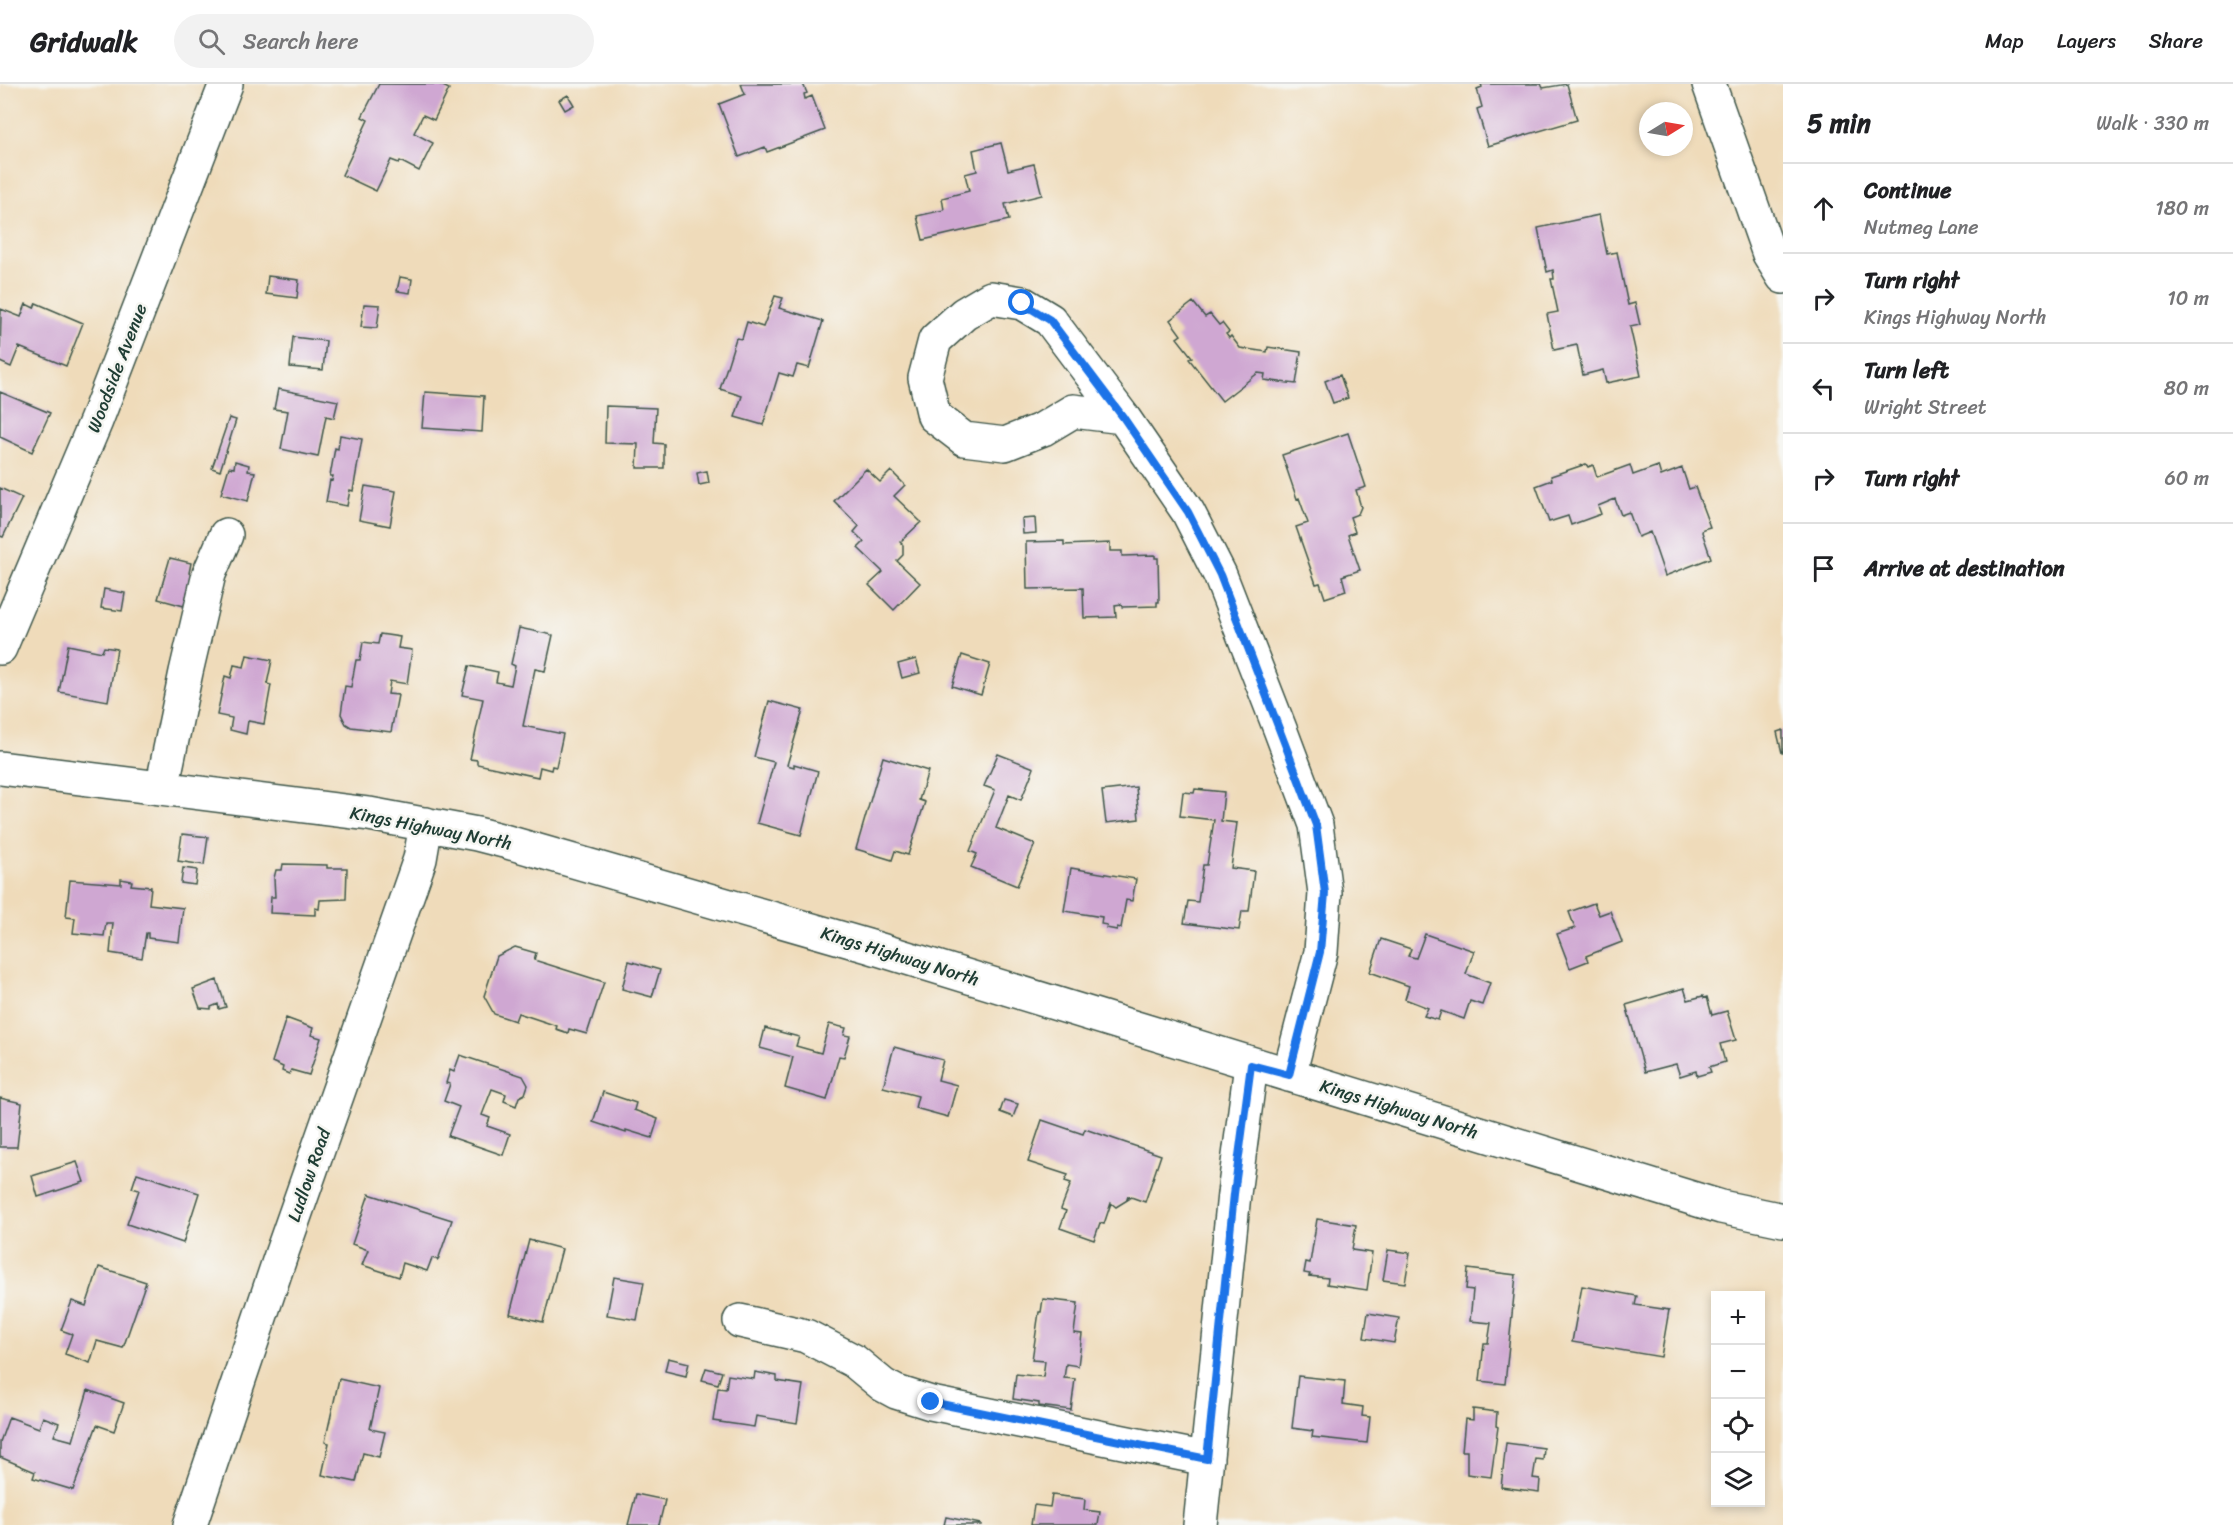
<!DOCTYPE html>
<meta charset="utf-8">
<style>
:root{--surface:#fff;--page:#f2f2f2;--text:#202124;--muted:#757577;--line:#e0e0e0}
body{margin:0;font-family:Sriracha,sans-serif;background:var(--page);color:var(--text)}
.controls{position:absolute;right:18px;bottom:18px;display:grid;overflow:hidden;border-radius:0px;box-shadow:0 3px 9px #0003}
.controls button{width:54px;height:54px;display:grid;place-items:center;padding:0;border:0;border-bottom:2px solid var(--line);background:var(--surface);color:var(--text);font:30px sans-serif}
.compass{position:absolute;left:1639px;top:18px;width:54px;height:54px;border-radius:50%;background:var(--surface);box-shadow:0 3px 9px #0003;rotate:79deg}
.stop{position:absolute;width:18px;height:18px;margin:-14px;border:4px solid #1a73e8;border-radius:50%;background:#fff}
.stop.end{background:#1a73e8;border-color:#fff;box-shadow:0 2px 6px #0008}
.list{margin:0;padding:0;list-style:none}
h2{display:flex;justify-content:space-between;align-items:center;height:78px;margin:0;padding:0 24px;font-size:26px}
h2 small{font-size:20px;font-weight:400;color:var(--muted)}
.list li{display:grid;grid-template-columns:39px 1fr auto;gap:18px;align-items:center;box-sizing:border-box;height:90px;padding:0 24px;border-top:2px solid var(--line)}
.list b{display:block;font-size:22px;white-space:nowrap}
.list p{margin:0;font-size:20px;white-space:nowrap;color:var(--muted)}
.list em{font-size:20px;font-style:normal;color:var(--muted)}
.icon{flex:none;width:33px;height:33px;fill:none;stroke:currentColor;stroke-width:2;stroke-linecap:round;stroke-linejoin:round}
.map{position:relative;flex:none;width:1783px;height:1441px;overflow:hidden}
header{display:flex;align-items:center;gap:36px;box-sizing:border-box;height:84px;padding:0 30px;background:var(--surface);border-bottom:2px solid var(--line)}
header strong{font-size:28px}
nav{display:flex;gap:33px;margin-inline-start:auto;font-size:21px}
.search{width:420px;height:54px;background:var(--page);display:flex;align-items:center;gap:15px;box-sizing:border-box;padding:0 21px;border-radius:33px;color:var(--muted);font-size:22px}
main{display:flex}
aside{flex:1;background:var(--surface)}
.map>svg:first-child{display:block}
</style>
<header>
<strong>Gridwalk</strong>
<div class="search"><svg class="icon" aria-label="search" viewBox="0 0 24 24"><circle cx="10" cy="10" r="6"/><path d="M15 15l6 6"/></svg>Search here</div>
<nav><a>Map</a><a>Layers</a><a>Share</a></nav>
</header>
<main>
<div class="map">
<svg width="1783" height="1441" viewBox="0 0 1783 1441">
<rect width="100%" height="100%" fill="#f6f6f2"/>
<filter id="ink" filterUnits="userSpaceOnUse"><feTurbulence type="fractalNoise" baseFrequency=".0167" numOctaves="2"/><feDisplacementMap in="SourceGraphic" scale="12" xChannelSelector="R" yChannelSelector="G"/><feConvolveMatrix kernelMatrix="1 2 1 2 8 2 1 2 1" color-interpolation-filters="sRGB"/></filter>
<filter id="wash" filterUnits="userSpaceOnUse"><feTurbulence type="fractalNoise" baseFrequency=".008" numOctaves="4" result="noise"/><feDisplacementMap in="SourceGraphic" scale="24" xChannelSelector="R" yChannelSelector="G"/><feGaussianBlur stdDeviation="1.35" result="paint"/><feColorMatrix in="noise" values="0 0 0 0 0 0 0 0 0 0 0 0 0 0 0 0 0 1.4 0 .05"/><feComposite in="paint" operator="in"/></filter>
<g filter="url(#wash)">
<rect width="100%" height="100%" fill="#efdbba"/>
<g id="blocks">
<path fill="#cfa7d2" d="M379,0H439L449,5L434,36L423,31L414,49L433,59L419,87L400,77L399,79L391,76L376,107L342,91L368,36L362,33Z
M741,0H803L807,9L804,10L805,15L812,12L825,46L767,68L765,63L739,73L719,20L745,10Z
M1481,0H1541L1543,4L1567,0L1577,36L1488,62L1477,25L1482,23L1477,5L1482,3Z
M568,11L574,21L565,26L559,16Z
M1001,59L1008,86L1034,80L1042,111L1005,120L1009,136L923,156L917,132L944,126L942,114L969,107L965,90L977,87L973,66Z
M1599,131L1607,170L1617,168L1628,221L1635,219L1640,241L1630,243L1641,292L1606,299L1603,286L1583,291L1577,261L1554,266L1547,230L1558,228L1551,195H1554L1553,186L1547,188L1538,144Z
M268,192L299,196L297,214L266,210Z
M400,193L412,195L410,209L397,207Z
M775,212L783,214L779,224L823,237L809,284L797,281L793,293L779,289L763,341L735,333L742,312L720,305L736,254L742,255L747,238L763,243Z
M1193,218L1205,233L1210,230L1219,241L1222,239L1229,248L1226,250L1229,254L1231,252L1240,264L1267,268L1268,263L1301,268L1296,300L1264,296L1265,290L1258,289L1222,317L1189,275L1192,273L1177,254L1181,251L1170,236Z
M36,219L83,239L66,282L19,263L11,283L0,278L1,225L21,233L26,220L34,224Z
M364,220L380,221L377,244L361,243Z
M293,253L326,257L323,286L290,283Z
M1340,291L1348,314L1333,319L1325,297Z
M278,305L338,317L334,334L326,332L318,373L281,365L288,327L274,325Z
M0,308L50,329L32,368L0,353Z
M425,308L484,312L482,348L422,344Z
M606,322L656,324L654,359L664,360V384H637L638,360L605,359Z
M229,334L236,336L220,387L212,384Z
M1348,349L1366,403L1356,406L1361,423L1358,430L1350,433L1355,448L1348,451L1360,486L1342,492L1346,507L1325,514L1320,499L1316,500L1296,443L1308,439L1299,414L1297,415L1282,371Z
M340,351L362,355L353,407L350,406L347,422L326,418L330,396L332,397L333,392H330L335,364L338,365Z
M235,377L249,381L248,387L255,388L248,417L221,410L229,383L234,384Z
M1586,380L1588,383L1593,381L1597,393L1630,381L1633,391L1658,382L1661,392L1682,384L1689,405L1695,403L1710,443L1703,445L1702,448L1711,474L1665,492L1650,448L1638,453L1629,428L1621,431L1615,415L1598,422L1601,430L1571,441L1568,432L1549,438L1536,402L1552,396L1551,392Z
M866,385L880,398L891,387L905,401L894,412L921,438L900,458L903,461V471L897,477L920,499L894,526L869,501L883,488L858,464L864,458L854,448L859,442L834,417Z
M707,387L709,399L699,401L697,389Z
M365,402L396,407L390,442L359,436Z
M0,404L22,414L3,453L0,452Z
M1035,434L1036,449L1023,450L1022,435Z
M1064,457V461L1110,459V467H1122V472L1155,471V474H1158L1159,518H1157V522L1122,523L1121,520L1115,521L1116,533L1084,534L1083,504L1027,505L1026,458Z
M170,474L191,479L189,489L192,490L184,522L158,515Z
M104,505L125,509L122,527L101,524Z
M519,544L553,551L545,587L535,585L523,642L563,650L556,683L552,682L551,686L540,683L538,693L477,680V676L470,675L483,615L462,611L469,582L498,588L496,598L511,601L515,582L511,580Z
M380,550L400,553L398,564L412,566L407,600L390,597L388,610L398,611L391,648L351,643L346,640L341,630L345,602L351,603L356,576H360L363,558L378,560Z
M68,561L102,568L104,563L117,565L108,617L59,608Z
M247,571L272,576L267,600L271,601L264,640L248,637L246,650L230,646L232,634L217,631L225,592L231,594L234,581L244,583Z
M962,571L990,580L981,611L952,602Z
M916,575L920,589L902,594L898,580Z
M769,617L803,626L787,681L794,683V680L818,687L801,751L757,739L774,678L754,673Z
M1783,646V669H1782L1777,648Z
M998,670L1034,684L1021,716L1009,711L996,744L1035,760L1017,802L971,783L977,770L970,767L995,706L984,702Z
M883,673L928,687L919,716L925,718L908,771L895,767L892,776L856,765Z
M1136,703L1139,735L1106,739L1102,707Z
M1195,705L1224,708L1221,737L1237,739L1231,784L1254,787L1249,827H1242L1239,846L1184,839L1188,817L1198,818L1203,781H1207L1214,736L1180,732L1183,708L1194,709Z
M182,750L208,753L204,781L178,777Z
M283,780L327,781V784H347L346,815L320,816L319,825L315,824V831L270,829L271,813H275L274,794L276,786H282Z
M183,784L197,786L195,801L181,799Z
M1071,784L1136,795L1132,817L1126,816L1121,844L1117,843V846L1106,844L1107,841L1101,840L1102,833L1064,827Z
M121,795L132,797L131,801L151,803L149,820L183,824L179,858L148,854V849H146L142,874L110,869L113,839H106L104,852L73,849L75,834L66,833L70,796L121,800Z
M1594,819L1599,831L1610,827L1622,858L1586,872L1588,877L1570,884L1557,850L1575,844L1569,828Z
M1425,850L1474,867L1466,890L1490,899L1482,921L1470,917L1464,935L1441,927L1438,936L1424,932L1428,924L1405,915L1409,902L1370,888L1381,855L1411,865L1408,872L1416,874Z
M515,863L536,869L534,876L604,898L587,950L569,945L568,949L556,945L557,942L518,929L515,937L494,930L484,912L497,872Z
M629,877L660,886L652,913L622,905Z
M217,896L226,923L219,925L218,920L211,923V925L200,924L193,905Z
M1684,904L1688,916L1703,912L1704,914L1707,913L1712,931L1727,927L1736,956L1720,960L1725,978L1709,983L1711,988L1697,992L1696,987L1680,992L1676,980L1645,988L1626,921Z
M286,934L313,944L311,951L321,954L309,991L291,986L289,990L282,987L283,983L272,978Z
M829,940L846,944L844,951L850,952L844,973L839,972L827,1016L785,1004L793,973L760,964L765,944L799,953L796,962L821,969Z
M894,963L943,976L938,996L957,1001L948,1033L915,1024L918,1012L883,1003Z
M460,971L523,992L528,1001L525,1010L519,1013L516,1022L504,1017L506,1010L492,1005L482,1031L490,1034L487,1042L510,1050L503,1071L448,1052L459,1023L444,1017L450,1000L446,999L450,986L454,988Z
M603,1008L636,1019L634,1026L658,1035L652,1054L626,1046V1049L593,1038Z
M0,1014L22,1019L17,1063H0Z
M1004,1016L1018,1020L1013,1033L1000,1028Z
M1042,1036L1083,1050L1085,1045L1161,1071L1145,1118L1128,1112L1127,1115H1129L1116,1123L1111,1119L1104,1140L1100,1139L1094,1156L1060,1144L1066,1127L1061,1125L1071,1099L1065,1097L1068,1091L1028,1078Z
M77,1078L84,1098L38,1113L32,1092Z
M137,1089L199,1109L183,1159L127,1140L139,1106L132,1104Z
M369,1110L452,1136L438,1176L432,1174L427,1187L403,1179L399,1193L362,1181L368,1166L352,1160Z
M1317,1135L1356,1141L1352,1166L1372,1169L1367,1206L1327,1200L1328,1194L1309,1192L1310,1190L1304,1189L1306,1178L1310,1179Z
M529,1156L562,1165L543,1238L510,1230Z
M1388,1166L1410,1169L1405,1199L1383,1196Z
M99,1183L146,1198L123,1264L97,1257L90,1279L65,1270L72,1250L61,1246L72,1217L86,1222Z
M1468,1185L1516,1191L1505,1300L1480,1297L1484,1259H1488L1491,1239L1470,1237L1473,1206L1466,1205Z
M614,1193L644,1198L637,1236L607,1231Z
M1582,1202L1637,1212L1635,1221L1669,1226L1661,1273L1572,1258Z
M1043,1215L1078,1219L1074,1249L1082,1250L1078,1282L1066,1280L1064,1294L1075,1295L1071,1326L1039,1322V1319L1013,1315L1016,1290L1043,1293L1045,1277L1032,1276L1039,1228H1041Z
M1368,1229L1399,1234L1394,1259L1364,1254Z
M668,1274L689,1279L686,1292L665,1287Z
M706,1284L722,1288L718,1300L702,1296Z
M755,1288L777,1292V1297L803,1301L797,1339L756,1332L754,1343L713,1337L718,1304L726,1305L728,1291L754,1295Z
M1298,1292L1345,1297L1343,1320L1363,1323L1362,1332L1370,1333L1367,1359L1312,1353L1313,1347L1292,1344Z
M339,1295L379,1304L370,1345L385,1348L379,1373L363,1369L356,1398L322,1391L329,1359L325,1358Z
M88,1306L124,1319L114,1347L97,1341L73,1406L33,1394L35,1388L0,1373V1358L9,1333L39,1344L43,1333L59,1339L54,1352L73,1357Z
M1473,1325L1497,1328L1496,1342L1498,1343L1491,1393L1467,1390V1367H1462L1465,1335L1473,1336Z
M1506,1359L1544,1364L1543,1376L1536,1375L1533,1394L1540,1395L1539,1408L1501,1403Z
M636,1410L665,1416L659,1441H628Z
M1052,1411L1085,1415L1084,1426L1100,1428L1098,1441H1031L1034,1421L1050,1423Z
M946,1433L981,1440V1441H944Z"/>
</g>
</g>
<g filter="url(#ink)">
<use href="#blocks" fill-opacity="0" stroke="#3e5548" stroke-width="1.5"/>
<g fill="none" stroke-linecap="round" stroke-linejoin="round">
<g stroke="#3e5548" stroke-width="36">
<path id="minor" d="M1709,0L1769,170L1783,193
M1123,333L1073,327L1043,345L1005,360L964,355L934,332L925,294L935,256L964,230L991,214L1022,219L1050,236L1123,333L1188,428L1220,491L1280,645L1316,741L1325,809L1321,868L1289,991
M0,564L96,337L226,0
M0,684L369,730L477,750L504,757L868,862L1721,1123L1783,1136
M162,704L186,588L209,490L226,451
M740,1237L806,1252L854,1277L883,1301L896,1308L931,1319L1207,1375
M190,1441L281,1171L420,775L426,740
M1200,1441L1234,1110L1251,981"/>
</g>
<use href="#minor" stroke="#fff" stroke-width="33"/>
</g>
</g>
<g fill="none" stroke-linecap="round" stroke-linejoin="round" filter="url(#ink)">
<path stroke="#1a73e8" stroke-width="8" d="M931,1318L1207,1375L1234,1110L1251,981L1289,991L1320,868L1325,809L1316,741L1220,491L1188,428L1123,333L1050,236L1022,219"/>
</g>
<g text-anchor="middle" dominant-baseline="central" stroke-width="5" stroke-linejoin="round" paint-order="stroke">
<g font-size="18" fill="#1f3d34" stroke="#f6f6f2">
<text transform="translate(117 284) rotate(-69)">Woodside Avenue</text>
<text transform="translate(431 744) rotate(11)">Kings Highway North</text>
<text transform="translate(900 872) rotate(17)">Kings Highway North</text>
<text transform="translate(1399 1025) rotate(17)">Kings Highway North</text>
<text transform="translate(309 1091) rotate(-71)">Ludlow Road</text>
</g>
</g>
</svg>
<div class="controls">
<button>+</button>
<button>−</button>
<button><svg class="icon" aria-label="locate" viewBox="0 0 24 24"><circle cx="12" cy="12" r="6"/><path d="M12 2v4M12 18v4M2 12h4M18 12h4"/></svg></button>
<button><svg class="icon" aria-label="layers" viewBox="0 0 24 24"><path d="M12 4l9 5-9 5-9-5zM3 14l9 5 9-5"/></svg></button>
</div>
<svg class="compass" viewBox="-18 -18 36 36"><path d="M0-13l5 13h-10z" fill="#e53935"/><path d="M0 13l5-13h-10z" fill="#757577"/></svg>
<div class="stop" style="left:1022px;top:219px"></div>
<div class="stop end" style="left:931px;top:1318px"></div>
</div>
<aside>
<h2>5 min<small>Walk · 330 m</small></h2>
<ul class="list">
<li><svg class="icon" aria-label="ahead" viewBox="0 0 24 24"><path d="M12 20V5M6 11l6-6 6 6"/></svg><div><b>Continue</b><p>Nutmeg Lane</p></div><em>180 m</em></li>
<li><svg class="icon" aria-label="right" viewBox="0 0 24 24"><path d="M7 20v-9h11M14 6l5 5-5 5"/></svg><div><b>Turn right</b><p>Kings Highway North</p></div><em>10 m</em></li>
<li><svg class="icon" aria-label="left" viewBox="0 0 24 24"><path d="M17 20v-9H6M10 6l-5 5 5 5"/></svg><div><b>Turn left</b><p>Wright Street</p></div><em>80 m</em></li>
<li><svg class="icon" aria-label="right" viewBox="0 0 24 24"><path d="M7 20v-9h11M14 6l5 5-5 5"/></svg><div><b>Turn right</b></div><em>60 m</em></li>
<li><svg class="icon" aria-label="arrive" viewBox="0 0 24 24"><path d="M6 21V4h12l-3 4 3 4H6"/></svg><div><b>Arrive at destination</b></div></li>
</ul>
</aside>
</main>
